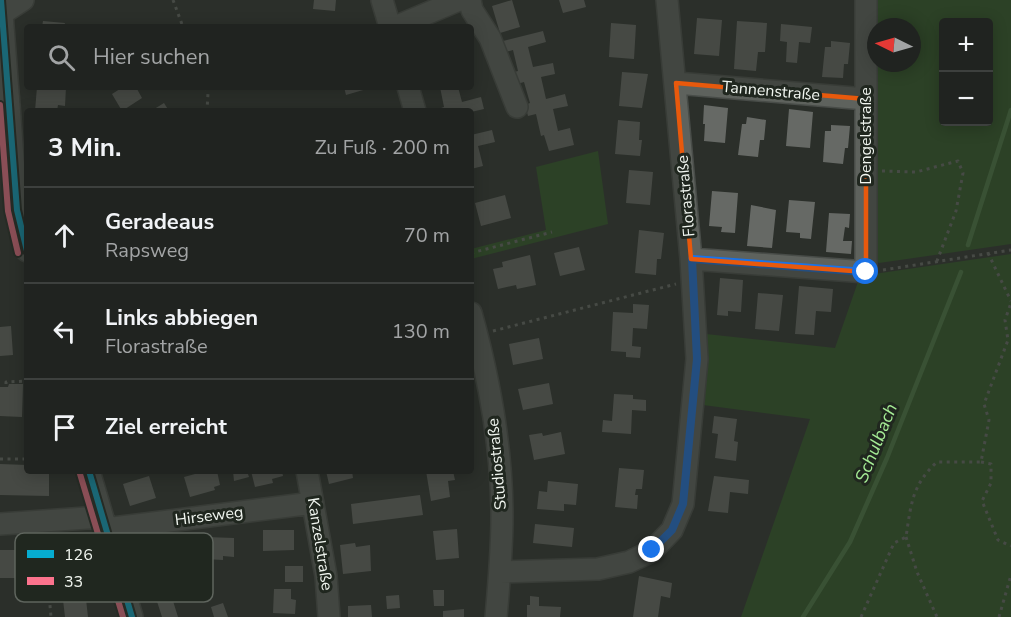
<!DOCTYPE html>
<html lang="de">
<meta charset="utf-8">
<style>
:root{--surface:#202320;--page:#2d2f2d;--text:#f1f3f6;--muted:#a2a4a5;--line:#3d403e}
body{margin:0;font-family:"Nunito Sans",sans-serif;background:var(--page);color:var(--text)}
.controls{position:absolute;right:18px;top:18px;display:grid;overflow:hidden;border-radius:6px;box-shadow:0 3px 15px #0003}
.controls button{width:54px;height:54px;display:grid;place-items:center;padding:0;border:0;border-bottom:2px solid var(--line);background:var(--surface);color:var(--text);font:30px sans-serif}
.compass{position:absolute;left:867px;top:18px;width:54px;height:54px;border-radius:50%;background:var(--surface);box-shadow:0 3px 15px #0003;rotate:275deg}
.stop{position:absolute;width:18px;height:18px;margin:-14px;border:4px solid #1a73e8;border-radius:50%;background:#fff}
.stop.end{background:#1a73e8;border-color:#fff;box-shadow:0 2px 6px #0008}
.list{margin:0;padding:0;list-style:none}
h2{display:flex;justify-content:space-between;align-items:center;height:78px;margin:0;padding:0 24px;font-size:26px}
h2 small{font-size:20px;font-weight:400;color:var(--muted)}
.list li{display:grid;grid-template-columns:39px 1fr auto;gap:18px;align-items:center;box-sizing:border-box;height:96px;padding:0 24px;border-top:2px solid var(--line)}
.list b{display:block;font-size:22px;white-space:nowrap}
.list p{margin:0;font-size:20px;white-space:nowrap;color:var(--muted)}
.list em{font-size:20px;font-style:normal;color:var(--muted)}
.icon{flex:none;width:33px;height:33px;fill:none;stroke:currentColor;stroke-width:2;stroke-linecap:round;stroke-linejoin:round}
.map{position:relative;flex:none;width:1011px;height:617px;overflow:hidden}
.search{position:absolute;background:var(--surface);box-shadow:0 3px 15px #0003;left:24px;top:24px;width:450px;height:66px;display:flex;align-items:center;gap:15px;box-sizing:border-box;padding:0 21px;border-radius:6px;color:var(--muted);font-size:22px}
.panel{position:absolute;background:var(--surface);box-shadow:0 3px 15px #0003;left:24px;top:108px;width:450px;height:366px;border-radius:6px}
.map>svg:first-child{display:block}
</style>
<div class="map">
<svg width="1011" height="617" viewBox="0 0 1011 617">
<rect width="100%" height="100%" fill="#2b2f2a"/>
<path fill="#2d5723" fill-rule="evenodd" d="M870,0H1011V244L879,263L870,254ZM944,22H988V122H944ZM876,27H912V63H876Z
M598,151L608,224L471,259V249L546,230L536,167Z
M1011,254V617H741L810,419L703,405L706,334L835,348L860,276Z"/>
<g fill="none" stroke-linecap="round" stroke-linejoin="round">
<path stroke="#4b7a41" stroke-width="4.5" d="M968,245L1011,110
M803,617L850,542L887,458L961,272"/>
</g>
<path fill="#666965" d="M314,0H336L335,11L313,9Z
M512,0L520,27L500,33L492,6Z
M559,0H584L586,7L563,13Z
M697,18L722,20L719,56L694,54Z
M43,21L65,23L64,27H42Z
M737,21L767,23L765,52H758L756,71L734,69Z
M611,23L636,25L634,59L609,57Z
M781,24L812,27L810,43L799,42L797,63L786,62L787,42L780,41Z
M543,31L546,42L528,47L533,67L553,63L555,74L541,77L546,99L565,94L568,106L553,109L558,131L570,128L574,145L549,151L544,135L541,136L536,114L528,116L525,105L530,103L524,82L517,84L514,72L518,71L513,50L506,52L503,41Z
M831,41L850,43L848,64H844L843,78L822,77L825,47H831Z
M622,72L648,74L642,108L619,106Z
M37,87H66L65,106L58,105L57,111H35Z
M123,87H139L137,89L142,98L122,111L112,94Z
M344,87H370V88L346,95Z
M440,87H458L462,102L481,97L484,109L471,112L442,111L441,108L444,107Z
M164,103L169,111H151Z
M704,105L728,108L725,143L704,141L705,124H703Z
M789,109L813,112L810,148L786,146Z
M747,117L766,120L764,140H760L758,157L738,155L742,124H746Z
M618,120L640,122L639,140H642L640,156L615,154Z
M831,125L850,126L848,148H845L843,164L823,162L825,131H831Z
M492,130L495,142L478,146L483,166L471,169V135Z
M629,170L653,172L650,205L626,203Z
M712,191L738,193L735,233L721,232L722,227L709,226Z
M505,195L511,218L481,226L475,203Z
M789,200L815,202L811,239L800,238V233L786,232Z
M751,205L776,210L772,248L747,246Z
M829,213L850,214L849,228L845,227L843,241H852L851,254L826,252Z
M639,230L664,233L661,259H657L656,275L635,273Z
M579,247L585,270L560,276L554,253Z
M530,255L536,285L517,289L516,285L498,289L493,269L503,267L502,262Z
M720,278L743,280L741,312L728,311V316L717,315Z
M799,286L833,289L831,312L816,311L814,335L795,334Z
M758,293L783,295L779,331L755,329Z
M633,304L649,305L647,329L633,328L632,346L641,347L640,358L626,357V352L611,351L613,312L633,313Z
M11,326L13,355L0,356V327Z
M539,338L543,359L513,365L509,344Z
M549,383L553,404L523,410L518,389Z
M9,384H23L22,417L0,416V387H8Z
M614,394L633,395V399L646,400V411L632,410L631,434L602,432L603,420L612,421Z
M714,416L737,419L734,441L738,442L736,461L715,458L718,434L712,433Z
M561,432L565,454L534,460L529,435L542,433L543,436Z
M0,464L27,465V471H49V496L0,495Z
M619,468L644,470L642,489H636L635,495H638L637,509L615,507Z
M206,471H217L220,485L214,487L215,490L190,497L184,477Z
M233,471H247L249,477L234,481Z
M251,471H282L283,476L272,479L273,483L255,487Z
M326,471H352L353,478L329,484Z
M426,471H453L455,480L448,481L450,497L431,501Z
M149,476L156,498L130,506L123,484Z
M714,476L749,480L748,494L730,492L728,513L708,511Z
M548,481L578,484L576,505L564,504V511L537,509L539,491L547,492Z
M420,495L423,515L353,524L351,504Z
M535,524L574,528L572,547L533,543Z
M457,529L459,558L436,560L433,531Z
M263,530H294V550L263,551Z
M206,537L234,538V557L223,556V560L205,559Z
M355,543L356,547L370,545L371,571L343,574L340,545Z
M80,546L88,617H65L57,548Z
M0,550H29L28,578H0Z
M285,566H303V582H285Z
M639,576L672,583L670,598L661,596L658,617H633Z
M169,588L178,617H162L154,592Z
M274,589H291V599L296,600L295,614L273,613Z
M433,590H444V606H434Z
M399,595L400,608L387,609L386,596Z
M530,596L539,597V606L561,607L560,617H527V605H530Z
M223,603L228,617H214L211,607Z
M371,605L372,617H348V606Z
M464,609V617H443V611Z"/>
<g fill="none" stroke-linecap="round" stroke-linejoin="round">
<g stroke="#484c48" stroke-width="24">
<path id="minor" d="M1,0L17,210L27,251
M382,0L390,27
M470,0L472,10L490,38L517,107
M0,15L23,0
M395,27L459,0
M676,83L866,99
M408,87L415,111
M691,259L866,272V0
M471,313C489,378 502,448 502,516C502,550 499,584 496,617
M89,471L132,617
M307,471L326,576L329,617
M0,524L101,517
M105,529L313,503
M500,572L598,569L629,562L652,551L672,530L683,504L697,359L691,259L667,0"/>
</g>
<path stroke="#676a66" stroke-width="3" stroke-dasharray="3 4.5" stroke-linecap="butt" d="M173,0L183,27
M206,87L208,93L207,111
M882,171L916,172L958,161L963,173L956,211L937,261
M471,253L552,232
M988,253L1011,301
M883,270L1011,250
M493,331L676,284
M6,384V382L27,381
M0,459H27
M981,462L991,464V483L982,501L998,540L1011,546
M906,537L917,572L937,617
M44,538L51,617
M861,617L894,543L906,537C911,504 912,485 937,462H981L989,420L984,404L1008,340L1005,320L1011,303
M999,617L1011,575"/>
<use href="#minor" stroke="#5e625d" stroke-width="21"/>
<g stroke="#20271f" stroke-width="10">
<path id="bus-1" d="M1,0L17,210L27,251
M89,471L132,617"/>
</g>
<g stroke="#20271f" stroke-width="10">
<path id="bus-2" d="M0,105L8,211L18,253
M80,474L123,617"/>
</g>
<use href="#bus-1" stroke="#06acd0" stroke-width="6"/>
<use href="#bus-2" stroke="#fc738d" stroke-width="6"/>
</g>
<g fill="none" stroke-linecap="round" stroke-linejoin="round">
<path stroke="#1a73e8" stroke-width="8" d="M652,550L672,530L683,504L697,359L692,259L866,272"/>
</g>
<path d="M0 0H1011V617H0ZM676,83L866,99V272L691,259Z" fill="#2b2f2a" fill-opacity=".55" fill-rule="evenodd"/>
<path fill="none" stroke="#e8590c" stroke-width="4.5" stroke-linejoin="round" d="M676,83L866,99V272L691,259Z"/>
<g text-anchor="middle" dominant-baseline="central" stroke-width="6" stroke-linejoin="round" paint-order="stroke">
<g font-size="16" fill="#f1f6f0" stroke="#20271f">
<text transform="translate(771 91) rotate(5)">Tannenstraße</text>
<text transform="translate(866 136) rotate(-90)">Dengelstraße</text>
<text transform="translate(686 196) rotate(-95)">Florastraße</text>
<text transform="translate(497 464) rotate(-95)">Studiostraße</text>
<text transform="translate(209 516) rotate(-7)">Hirseweg</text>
<text transform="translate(320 544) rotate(81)">Kanzelstraße</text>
</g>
<g font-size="18" font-style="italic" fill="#a5ec95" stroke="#20271f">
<text transform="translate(876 443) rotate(-68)">Schulbach</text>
</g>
</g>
<rect x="15" y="533" width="198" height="69" rx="9" fill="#20271f" stroke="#5f655e" stroke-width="1.5"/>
<rect x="27" y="550" width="27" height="8" fill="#06acd0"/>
<rect x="27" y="577" width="27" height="8" fill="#fc738d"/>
<g font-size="16" fill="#f1f6f0">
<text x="64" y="560">126</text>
<text x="64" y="587">33</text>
</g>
</svg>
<div class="controls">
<button>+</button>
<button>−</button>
</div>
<svg class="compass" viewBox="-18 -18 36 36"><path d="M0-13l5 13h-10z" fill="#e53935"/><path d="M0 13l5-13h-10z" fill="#a2a4a5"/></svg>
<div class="stop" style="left:866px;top:272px"></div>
<div class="stop end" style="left:652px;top:550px"></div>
<div class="search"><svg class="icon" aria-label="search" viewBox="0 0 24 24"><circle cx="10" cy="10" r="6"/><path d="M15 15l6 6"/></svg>Hier suchen</div>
<section class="panel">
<h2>3 Min.<small>Zu Fuß · 200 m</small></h2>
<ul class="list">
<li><svg class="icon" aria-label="ahead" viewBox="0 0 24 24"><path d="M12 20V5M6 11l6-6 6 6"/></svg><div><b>Geradeaus</b><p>Rapsweg</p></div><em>70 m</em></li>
<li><svg class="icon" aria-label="left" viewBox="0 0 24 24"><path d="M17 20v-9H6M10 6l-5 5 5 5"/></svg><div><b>Links abbiegen</b><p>Florastraße</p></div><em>130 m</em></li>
<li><svg class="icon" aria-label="arrive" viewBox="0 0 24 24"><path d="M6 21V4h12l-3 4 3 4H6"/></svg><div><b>Ziel erreicht</b></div></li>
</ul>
</section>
</div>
